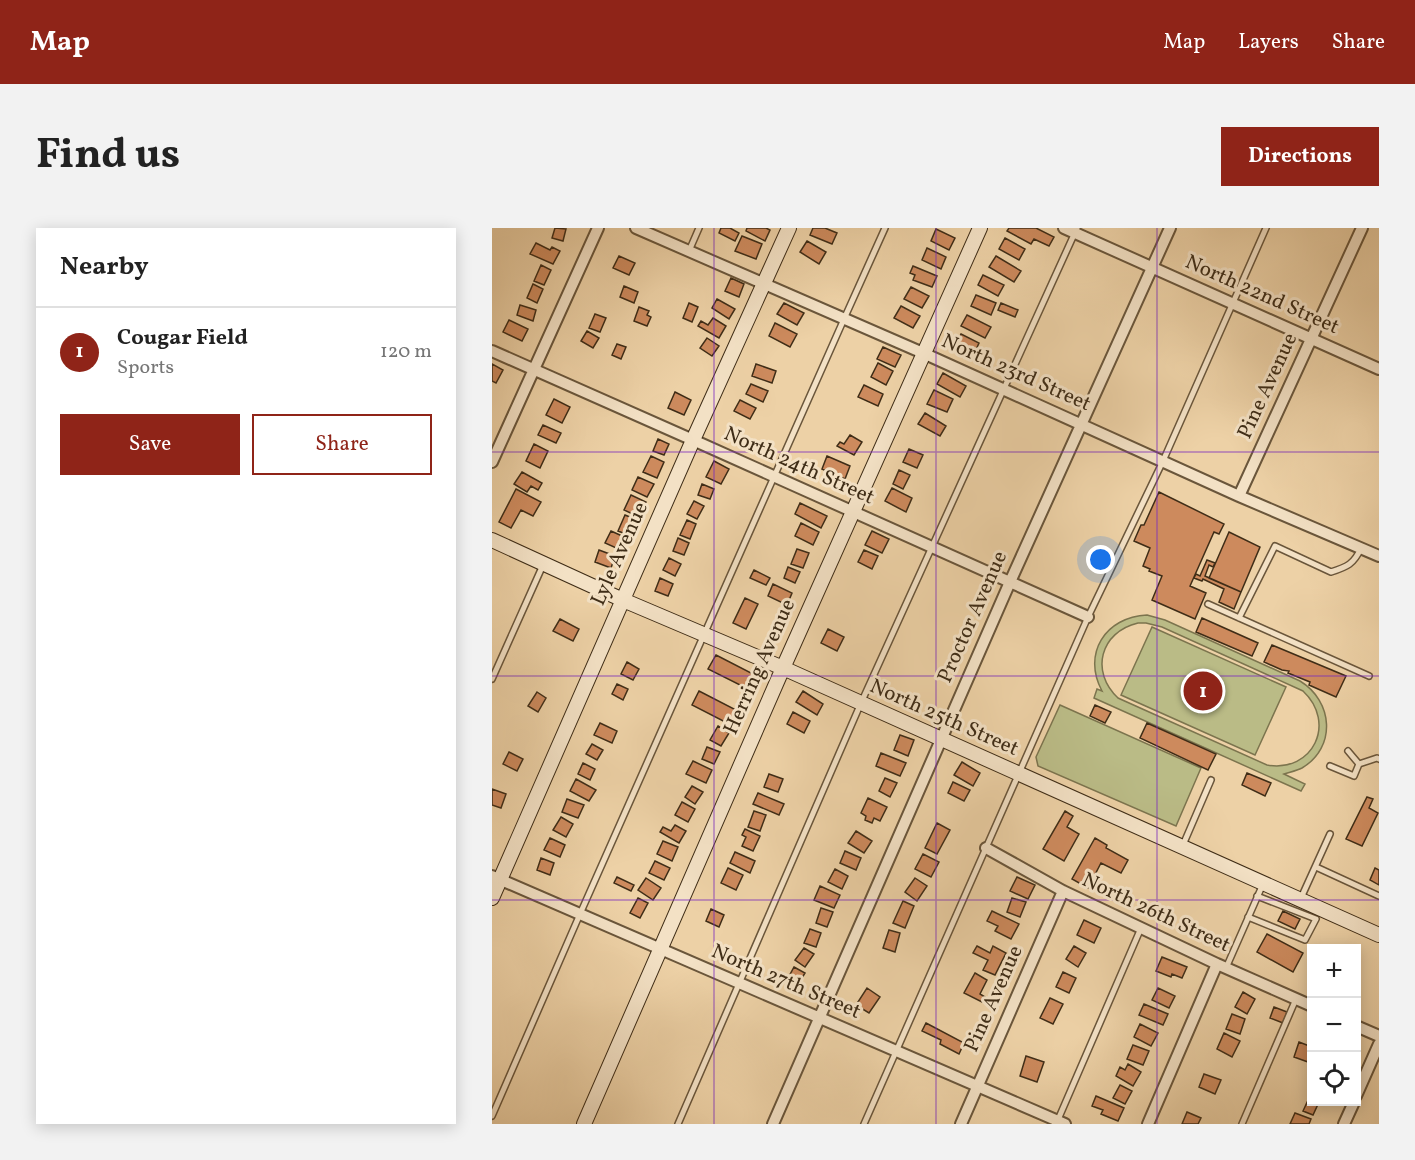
<!DOCTYPE html>
<meta charset="utf-8">
<style>
:root{--surface:#fff;--page:#f2f2f2;--text:#222;--muted:#767676;--line:#e0e0e0;--accent:#8f2418}
body{margin:0;font-family:Vollkorn,serif;background:var(--page);color:var(--text)}
.controls{position:absolute;right:18px;bottom:18px;display:grid;overflow:hidden;border-radius:0px;box-shadow:0 3px 15px #0003}
.controls button{width:54px;height:54px;display:grid;place-items:center;padding:0;border:0;border-bottom:2px solid var(--line);background:var(--surface);color:var(--text);font:30px sans-serif}
.you{position:absolute;left:609px;top:332px;width:21px;height:21px;margin:-15px;border:4px solid #fff;border-radius:50%;background:#1a73e8;box-shadow:0 0 0 9px #1a73e833}
.badge{display:grid;place-items:center;width:39px;height:39px;border-radius:50%;background:var(--accent);color:#fff;font-size:20px;font-weight:700}
.pin{position:absolute;translate:-50% -50%;border:3px solid #fff;box-shadow:0 2px 6px #0006}
.list{margin:0;padding:0;list-style:none}
h2{display:flex;justify-content:space-between;align-items:center;height:78px;margin:0;padding:0 24px;font-size:26px}
h2 small{font-size:20px;font-weight:400;color:var(--muted)}
.list li{display:grid;grid-template-columns:39px 1fr auto;gap:18px;align-items:center;box-sizing:border-box;height:90px;padding:0 24px;border-top:2px solid var(--line)}
.list b{display:block;font-size:22px;white-space:nowrap}
.list p{margin:0;font-size:20px;white-space:nowrap;color:var(--muted)}
.list em{font-size:20px;font-style:normal;color:var(--muted)}
.actions{display:flex;gap:12px;padding:18px 24px}
.actions a{flex:1;padding:14px 0;border:2px solid var(--accent);border-radius:0px;text-align:center;font-size:21px;color:var(--accent)}
.actions .main{background:var(--accent);color:#fff}
.icon{flex:none;width:33px;height:33px;fill:none;stroke:currentColor;stroke-width:2;stroke-linecap:round;stroke-linejoin:round}
.map{position:relative;flex:none;width:887px;height:896px;overflow:hidden;border-radius:0px}
header{display:flex;align-items:center;gap:36px;box-sizing:border-box;height:84px;padding:0 30px;background:var(--accent);color:#fff}
header strong{font-size:28px}
nav{display:flex;gap:33px;margin-inline-start:auto;font-size:21px}
.intro{display:flex;align-items:center;justify-content:space-between;box-sizing:border-box;height:144px;padding:0 36px}
h1{margin:0;font-size:42px}
.button{padding:15px 27px;border-radius:0px;background:var(--accent);color:#fff;font-size:21px;font-weight:700}
main{display:flex;gap:36px;padding:0 36px}
aside{flex:1;background:var(--surface);border-radius:0px;box-shadow:0 3px 15px #0003}
.map>svg:first-child{display:block}
</style>
<header>
<strong>Map</strong>
<nav><a>Map</a><a>Layers</a><a>Share</a></nav>
</header>
<div class="intro"><h1>Find us</h1><a class="button">Directions</a></div>
<main>
<aside>
<h2>Nearby<small></small></h2>
<ul class="list">
<li><span class="badge">1</span><div><b>Cougar Field</b><p>Sports</p></div><em>120 m</em></li>
</ul>
<div class="actions"><a class="main">Save</a><a>Share</a></div>
</aside>
<div class="map">
<svg width="887" height="896" viewBox="0 0 887 896">
<rect width="100%" height="100%" fill="#edd1a6"/>
<filter id="stains"><feTurbulence type="fractalNoise" baseFrequency=".00333" numOctaves="4"/><feColorMatrix values="0 0 0 0 .2 0 0 0 0 .09 0 0 0 0 .02 0 0 0 .5 -.17"/></filter>
<radialGradient id="worn" r=".72"><stop offset=".6" stop-color="#630" stop-opacity="0"/><stop offset="1" stop-color="#630" stop-opacity=".3"/></radialGradient>
<path fill="#babb86" stroke="#7c744e" stroke-width="1.5" fill-rule="evenodd" d="M655,387L673,392L808,453C841,473 845,519 810,540C804,543 798,544 792,546L813,556L809,563L602,470L605,461L610,463C590,426 613,389 655,387ZM646,395H654L670,399L811,463C845,495 821,545 775,537L626,470C598,444 608,404 646,395Z
M660,399L794,459L763,527L629,467Z
M568,477L709,540L684,598L546,538L544,529Z"/>
<path fill="#cd8a5d" stroke="#3f2d17" stroke-width="1.5" d="M63,0L74,1L71,13L60,10Z
M229,0H238L247,5L243,13L227,5Z
M255,0H274L278,2L273,13L254,3Z
M321,0H333L345,5L340,16L318,7Z
M517,0H544L562,9L557,18L542,11L539,16L515,3Z
M444,1L463,10L457,22L439,13Z
M250,8L270,16L264,31L243,23Z
M513,10L533,21L527,32L507,21Z
M315,13L334,24L327,36L308,24Z
M44,15L58,22L60,19L68,23L61,36L38,26Z
M435,20L454,29L449,41L430,32Z
M127,28L143,35L137,47L121,40Z
M504,28L529,43L522,54L497,39Z
M49,37L59,42L52,57L42,53Z
M421,38L445,48L440,59L421,52L423,47L418,45Z
M491,47L512,57L506,68L486,57Z
M239,50L252,56L247,69L233,63Z
M41,56L51,61L45,75L35,70Z
M132,58L146,64L142,75L128,69Z
M419,59L437,68L430,80L412,71Z
M484,67L504,75L499,87L479,78Z
M225,71L243,81L237,91L220,80Z
M197,75L206,79L200,94L191,90Z
M292,75L312,85L305,97L285,86Z
M509,75L526,82L523,89L506,82Z
M28,77L44,82L41,93L25,87Z
M409,78L428,88L421,100L402,90Z
M147,79L157,83L155,87L159,89L155,98L142,93Z
M103,86L114,90L108,104L97,100Z
M475,87L499,99L493,110L469,98Z
M221,90L234,98L227,110L206,98L209,93L216,97Z
M17,92L36,101L30,113L11,104Z
M283,95L305,106L298,119L277,108Z
M95,103L107,110L101,120L89,113Z
M469,106L487,115L482,126L464,117Z
M215,110L227,118L220,128L208,120Z
M125,116L134,119L129,131L120,127Z
M391,119L409,127L403,139L385,131Z
M386,135L401,143L394,157L379,149Z
M0,136L11,142L4,155L0,153Z
M264,136L284,143L280,155L260,148Z
M451,145L474,158L468,169L445,156Z
M259,156L276,163L271,174L254,166Z
M372,157L391,166L386,178L366,169Z
M442,162L461,171L455,184L435,176Z
M183,164L199,172L192,187L176,180Z
M62,171L78,179L70,195L54,187Z
M248,172L264,180L258,191L242,183Z
M433,185L454,198L448,208L426,196Z
M51,197L69,205L64,215L46,207Z
M358,207L370,214L362,227L345,218L348,214L352,216Z
M166,211L177,216L172,227L161,223Z
M42,216L56,223L48,240L34,233Z
M417,221L431,227L425,240L411,234Z
M159,228L172,234L165,250L151,244Z
M335,228L358,238L353,251L330,241Z
M222,233L237,241L229,256L214,249Z
M407,242L418,247L411,261L401,256Z
M30,244L50,255L46,262L39,258L35,264L22,256Z
M146,249L162,256L155,269L140,262Z
M210,256L222,261L218,271L206,267Z
M400,260L420,270L414,284L393,273Z
M24,261L49,274L41,288L29,282L19,300L7,294Z
M667,264L732,296L727,306L722,304L698,358L714,365L703,391L660,372L670,348L657,343L658,341L651,338L658,320L642,313L649,297H652Z
M139,267L154,274L147,289L132,282Z
M202,273L212,278L205,291L195,286Z
M308,275L335,288L329,300L303,286Z
M133,287L145,292L139,308L126,303Z
M195,292L204,296L198,311L188,307Z
M309,295L327,304L321,317L303,308Z
M119,303L137,311L131,323L113,315Z
M380,303L397,311L390,325L373,317Z
M737,304L768,319L749,364L717,350Z
M186,310L197,315L192,327L181,323Z
M305,321L317,325L311,340L299,336Z
M107,322L123,328L119,340L103,334Z
M372,322L386,328L380,341L366,334Z
M177,330L189,336L183,348L171,342Z
M715,332L723,335L721,339L717,337L713,348L749,364L742,381L727,374L732,361L711,351L710,353L702,350L704,346L708,348Z
M296,339L308,344L303,355L292,350Z
M262,342L278,350L274,357L258,350Z
M168,350L181,356L176,368L163,363Z
M281,356L300,365L295,377L276,368Z
M253,370L266,376L254,401L241,395Z
M710,390L766,415L760,428L704,404Z
M68,391L87,401L81,413L61,403Z
M336,401L352,409L345,423L329,415Z
M780,417L854,448L844,469L817,457L818,454L796,445L797,443L790,442L772,434Z
M224,427L263,447L256,461L216,441Z
M135,434L147,441L141,452L129,446Z
M125,456L136,461L131,472L120,466Z
M207,463L246,483L239,497L200,477Z
M311,463L331,476L325,487L304,474Z
M45,464L54,470L46,484L36,478Z
M603,477L619,484L613,495L598,488Z
M301,484L318,493L312,505L295,496Z
M108,495L125,503L120,515L102,507Z
M655,495L724,526L716,542L648,510Z
M226,498L237,505L229,518L218,512Z
M408,507L422,512L416,528L402,522Z
M100,516L111,522L105,532L94,526Z
M215,519L228,524L222,536L210,531Z
M17,524L31,531L25,543L11,536Z
M389,525L414,535L408,548L384,538Z
M201,533L220,542L214,555L194,546Z
M470,534L488,545L481,558L462,547Z
M91,535L103,541L98,552L86,546Z
M755,545L779,555L773,568L750,557Z
M277,546L291,551L286,564L272,559Z
M393,550L405,555L398,569L387,563Z
M84,551L104,562L97,573L78,563Z
M461,554L478,562L472,573L456,565Z
M200,558L211,564L203,576L193,569Z
M0,561L14,566L9,580L0,577Z
M266,565L292,576L287,587L261,576Z
M875,569L881,571L877,580L886,585L870,618L854,611Z
M376,570L395,579L388,593L382,590L380,595L373,592L374,588L369,585Z
M75,571L92,577L86,590L70,584Z
M190,574L203,581L196,594L183,587Z
M262,583L274,587L268,603L256,599Z
M573,583L581,588L575,599L587,606L572,633L551,621Z
M69,589L81,596L74,609L61,602Z
M445,595L458,602L445,626L433,620Z
M183,597L194,603L187,615L168,604L171,599L179,603Z
M253,601L268,608L261,623L250,618L254,609L250,607Z
M364,603L380,613L372,625L356,615Z
M58,610L73,617L68,629L52,622Z
M603,610L615,617L614,620L636,632L629,645L609,635L596,660L580,651Z
M171,613L186,619L180,633L165,626Z
M353,623L369,630L364,642L348,635Z
M243,624L263,633L258,645L238,635Z
M431,626L447,634L439,649L423,641Z
M49,630L62,635L58,647L45,642Z
M163,633L178,640L172,652L157,645Z
M236,640L251,647L244,662L229,655Z
M883,640L887,642V657L878,652Z
M343,641L356,648L350,661L336,654Z
M125,649L142,657L139,663L122,655Z
M525,649L543,657L536,671L518,663Z
M154,650L169,660L161,672L146,662Z
M423,650L435,658L425,673L413,664Z
M328,658L348,667L342,680L322,672Z
M146,670L156,675L148,690L138,685Z
M520,670L534,674L528,689L515,684Z
M411,673L422,678L413,700L401,695Z
M329,680L341,684L335,699L324,695Z
M219,681L232,687L227,699L214,693Z
M500,683L527,696L519,711L503,703L506,698L495,693Z
M791,683L808,691L803,701L786,693Z
M592,692L609,700L602,715L585,707Z
M318,701L329,705L324,719L312,715Z
M397,702L408,705L403,724L391,720Z
M775,706L811,725L801,744L765,724Z
M485,718L498,725L501,718L514,725L503,747L491,742L496,732L481,725Z
M582,718L594,725L586,739L574,731Z
M312,720L322,726L313,739L303,732Z
M670,729L695,739L690,750L680,746L679,749L664,743Z
M302,739L313,745L305,758L295,752Z
M571,744L584,750L577,765L564,759Z
M483,745L495,752L488,766L493,769L490,774L472,765Z
M375,760L388,769L377,785L364,777Z
M666,760L683,768L677,780L660,772Z
M751,764L763,771L755,786L743,779Z
M558,770L571,776L561,796L548,790Z
M652,776L676,786L671,797L647,787Z
M782,779L795,784L791,795L778,790Z
M740,786L753,791L748,806L734,801Z
M434,795L472,815L467,826L448,816L449,812L430,803Z
M648,796L666,805L659,818L642,809Z
M732,805L748,813L740,829L725,821Z
M807,814L820,819V824L816,834L802,829Z
M641,817L657,823L651,837L635,831Z
M534,828L552,834L545,854L528,848Z
M636,836L649,844L641,858L624,848L628,839L633,842Z
M712,846L729,852L723,866L707,859Z
M628,857L640,863L633,876L621,870Z
M604,868L632,880L626,893L609,886L611,882L600,878Z
M818,868L820,869V874H827L821,887L811,883Z
M695,884L709,890L706,896H690Z
M803,885L819,891L817,896H798Z"/>
<g fill="none" stroke-linecap="round" stroke-linejoin="round">
<g stroke="#6a563b" stroke-width="8">
<path id="lane" d="M197,23L207,0
M716,376L877,448
M747,390L783,318L839,344C855,339 862,336 869,320
M0,451L51,337
M856,523L867,536
M838,538L862,548L867,536L885,530L887,531
M691,617L719,552
M824,639L887,668
M809,670L838,606
M756,689L813,712L824,691L765,668
M734,740L771,656
M0,888L88,686L352,91L393,0
M565,894L649,700
M186,896L369,475L585,0
M372,896L596,389L671,233L774,0
M750,896L804,771"/>
</g>
<g stroke="#6a563b" stroke-width="14">
<path id="street" d="M144,0L431,125L747,268L887,328
M572,0L887,141
M0,123L201,212L596,389
M0,234L106,0
M747,268L870,0
M494,620L571,663L725,736L820,778
M0,648L573,896
M864,798L887,808
M864,868L887,816
M281,896L518,354L678,0
M469,896L571,663
M656,896L725,736
M852,896L862,874"/>
</g>
<g stroke="#3f2d17" stroke-width="16">
<path id="secondary" d="M0,312L131,372L291,440L887,707
M0,670L201,212L297,0
M92,896L291,440L488,0"/>
</g>
<use href="#lane" stroke="#f3e1c5" stroke-width="5"/>
<use href="#street" stroke="#f3e1c5" stroke-width="10"/>
<use href="#secondary" stroke="#f3e1c5" stroke-width="14"/>
</g>
<path fill="none" stroke="#7b2cbf" stroke-width="1.5" stroke-opacity="0.55" d="M222,0V896M444,0V896M665,0V896M0,224H887M0,448H887M0,672H887"/>
<g text-anchor="middle" dominant-baseline="central" stroke-width="6" stroke-linejoin="round" paint-order="stroke">
<g font-size="21" fill="#3f2d17" stroke="#f3e1c5">
<text transform="translate(770 67) rotate(24)">North 22nd Street</text>
<text transform="translate(524 145) rotate(24)">North 23rd Street</text>
<text transform="translate(776 158) rotate(-65)">Pine Avenue</text>
<text transform="translate(307 238) rotate(24)">North 24th Street</text>
<text transform="translate(128 326) rotate(-66)">Lyle Avenue</text>
<text transform="translate(481 389) rotate(-66)">Proctor Avenue</text>
<text transform="translate(268 439) rotate(-66)">Herring Avenue</text>
<text transform="translate(452 490) rotate(24)">North 25th Street</text>
<text transform="translate(664 685) rotate(25)">North 26th Street</text>
<text transform="translate(294 754) rotate(23)">North 27th Street</text>
<text transform="translate(502 771) rotate(-66)">Pine Avenue</text>
</g>
</g>
<rect width="100%" height="100%" filter="url(#stains)"/>
<rect width="100%" height="100%" fill="url(#worn)"/>
</svg>
<div class="controls">
<button>+</button>
<button>−</button>
<button><svg class="icon" aria-label="locate" viewBox="0 0 24 24"><circle cx="12" cy="12" r="6"/><path d="M12 2v4M12 18v4M2 12h4M18 12h4"/></svg></button>
</div>
<div class="you"></div>
<div class="pin badge" style="left:711px;top:463px">1</div>
</div>
</main>
